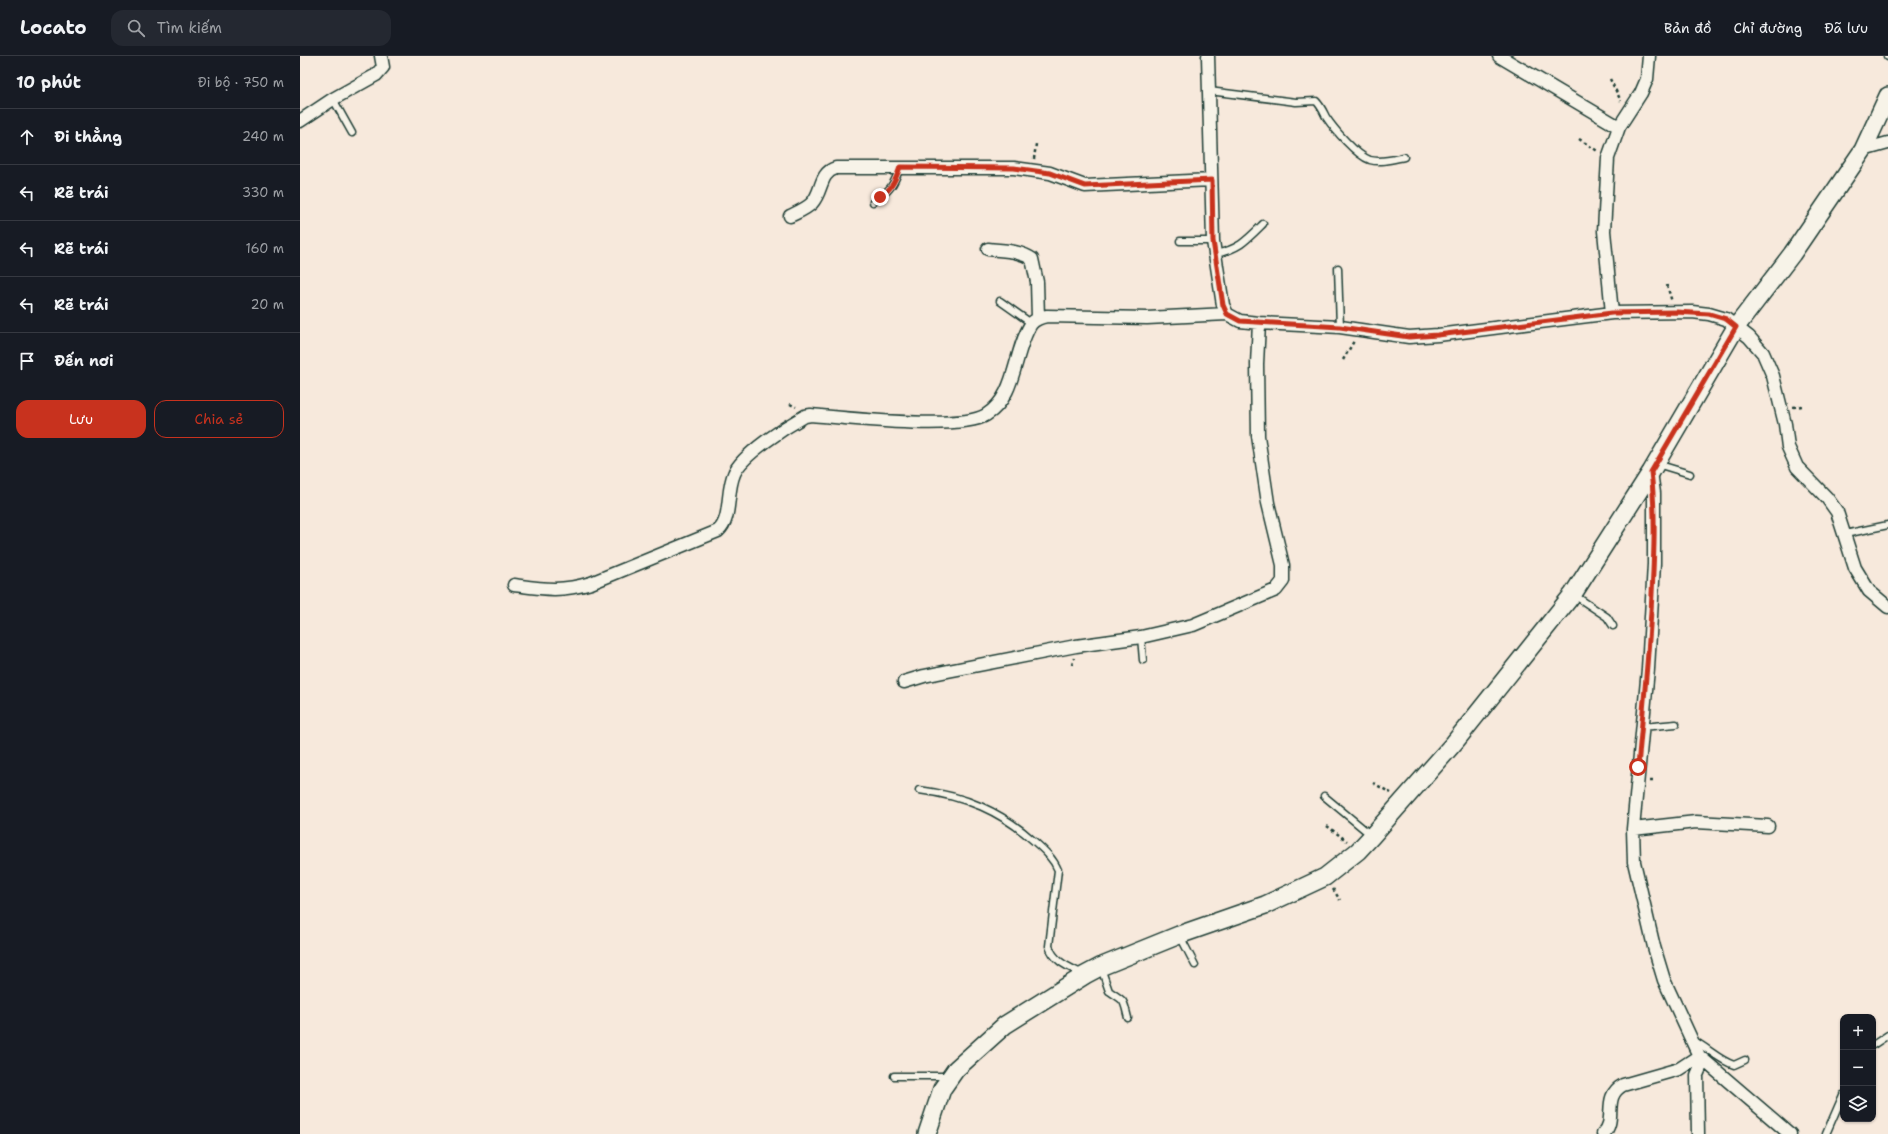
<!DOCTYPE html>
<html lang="vi">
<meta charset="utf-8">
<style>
:root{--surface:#171b24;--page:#242831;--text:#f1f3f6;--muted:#9ea1a6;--line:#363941;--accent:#c8321e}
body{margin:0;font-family:"Shantell Sans",sans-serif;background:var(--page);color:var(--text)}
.controls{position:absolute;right:12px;bottom:12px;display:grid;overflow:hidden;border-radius:8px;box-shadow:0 1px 3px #0004}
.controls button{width:36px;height:36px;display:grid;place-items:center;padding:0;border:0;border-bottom:1px solid var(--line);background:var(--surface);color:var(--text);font:20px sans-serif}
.stop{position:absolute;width:12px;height:12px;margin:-9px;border:3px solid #c8321e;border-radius:50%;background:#fff}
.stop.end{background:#c8321e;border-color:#fff;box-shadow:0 1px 4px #0008}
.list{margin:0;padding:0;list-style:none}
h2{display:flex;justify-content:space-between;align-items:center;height:52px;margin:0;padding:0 16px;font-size:17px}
h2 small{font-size:13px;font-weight:400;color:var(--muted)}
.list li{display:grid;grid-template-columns:26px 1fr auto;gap:12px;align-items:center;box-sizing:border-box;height:56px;padding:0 16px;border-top:1px solid var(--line)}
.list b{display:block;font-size:15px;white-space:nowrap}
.list em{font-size:13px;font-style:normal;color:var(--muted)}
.actions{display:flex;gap:8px;padding:12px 16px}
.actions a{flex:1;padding:9px 0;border:1px solid var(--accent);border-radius:12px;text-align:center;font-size:14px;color:var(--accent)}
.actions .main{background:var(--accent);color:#fff}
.icon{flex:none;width:22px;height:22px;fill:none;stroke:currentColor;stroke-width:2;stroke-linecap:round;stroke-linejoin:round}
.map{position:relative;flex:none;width:1588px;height:1078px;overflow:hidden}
header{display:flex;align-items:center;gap:24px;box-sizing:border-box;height:56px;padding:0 20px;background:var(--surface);border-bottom:1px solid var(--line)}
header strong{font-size:19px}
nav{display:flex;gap:22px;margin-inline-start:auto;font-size:14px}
.search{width:280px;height:36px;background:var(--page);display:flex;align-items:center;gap:10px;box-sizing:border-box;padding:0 14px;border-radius:12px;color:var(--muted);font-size:15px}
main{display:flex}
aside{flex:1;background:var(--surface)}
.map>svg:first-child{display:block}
</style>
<header>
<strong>Locato</strong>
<div class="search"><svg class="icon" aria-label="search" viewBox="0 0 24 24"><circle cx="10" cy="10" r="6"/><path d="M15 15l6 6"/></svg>Tìm kiếm</div>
<nav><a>Bản đồ</a><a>Chỉ đường</a><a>Đã lưu</a></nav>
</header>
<main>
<aside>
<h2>10 phút<small>Đi bộ · 750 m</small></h2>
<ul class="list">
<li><svg class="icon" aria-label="ahead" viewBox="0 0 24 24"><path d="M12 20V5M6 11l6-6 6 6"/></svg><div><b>Đi thẳng</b></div><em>240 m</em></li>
<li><svg class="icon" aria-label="left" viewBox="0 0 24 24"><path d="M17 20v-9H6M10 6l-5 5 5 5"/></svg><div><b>Rẽ trái</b></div><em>330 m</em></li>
<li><svg class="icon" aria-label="left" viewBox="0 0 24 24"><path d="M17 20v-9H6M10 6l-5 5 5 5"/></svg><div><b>Rẽ trái</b></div><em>160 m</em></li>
<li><svg class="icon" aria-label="left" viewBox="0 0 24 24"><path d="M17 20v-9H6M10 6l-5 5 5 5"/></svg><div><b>Rẽ trái</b></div><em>20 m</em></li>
<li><svg class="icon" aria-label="arrive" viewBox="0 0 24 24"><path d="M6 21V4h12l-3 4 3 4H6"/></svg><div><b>Đến nơi</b></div></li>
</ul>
<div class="actions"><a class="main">Lưu</a><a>Chia sẻ</a></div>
</aside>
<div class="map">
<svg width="1588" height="1078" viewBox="0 0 1588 1078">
<rect width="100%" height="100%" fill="#f7e9dc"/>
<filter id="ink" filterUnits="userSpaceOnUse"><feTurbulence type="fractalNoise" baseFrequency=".025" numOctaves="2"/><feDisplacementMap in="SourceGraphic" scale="8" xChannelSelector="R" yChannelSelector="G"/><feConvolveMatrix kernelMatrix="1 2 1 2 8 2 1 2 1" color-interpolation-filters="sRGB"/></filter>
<g filter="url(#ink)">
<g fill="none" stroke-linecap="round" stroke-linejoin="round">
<g stroke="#1f3d34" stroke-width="9">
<path id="lane" d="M1587,0L1588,1
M909,35L996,46L1016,45C1021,50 1023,55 1026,61C1034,73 1056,99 1070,104C1081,107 1094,103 1104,101
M33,43L52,77
M573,146C590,135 594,129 600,111
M880,185H913
M915,198C939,193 946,185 963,168
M1038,212L1040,271
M700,245L731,267
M1357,408L1390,418
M1545,478L1588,469
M1274,539L1307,561L1313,570
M841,581L843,604
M1342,671L1376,668
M619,734C665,740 701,755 735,786C744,794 753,802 758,814L749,890C754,906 769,911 783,918
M1024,740L1071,779
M880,880L895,909
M801,912L809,935C826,946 823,943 828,962
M1394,985C1408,992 1419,1004 1434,1009L1445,1004
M1573,989L1588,979
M594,1020H649
M1526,1078L1543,1039"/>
</g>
<g stroke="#1f3d34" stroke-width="15">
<path id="street" d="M908,0L913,185L923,249L927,258L940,265L959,267L1040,271L1109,281L1138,279L1312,257L1392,256L1409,258L1426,263L1449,281L1463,297L1473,320L1485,368L1488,391L1497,411L1527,442L1537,456L1555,512L1569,535L1588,551
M1199,0L1319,71
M0,65L33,43L76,19L83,11L81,0
M1563,94L1588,87
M490,160C498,156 506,153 512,147C523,135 519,117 536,112H714L750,117L785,130L911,124
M688,193C703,195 719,194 732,203L737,226L738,262
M1312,257L1304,175L1308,102L1319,71L1341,37L1347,23L1349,0
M1351,416L1354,437V508L1348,613L1333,773L1334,806L1354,891L1364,924L1399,1000L1490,1078
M214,529C244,533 261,536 291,527L418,475C432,463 426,436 434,418C441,399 487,370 505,360L511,359C545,362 661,375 686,359C717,340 713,296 731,268C735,263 741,261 747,260L847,262L927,258
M604,626L624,620L648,615L776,590L841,581L893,569L976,534L983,525V509L968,447L958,380L957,308L959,267
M1333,773L1396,766L1468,770
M1303,1078C1318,1064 1301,1041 1323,1029L1379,1013L1399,1000
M1398,1078L1397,1019L1403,1005"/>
</g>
<g stroke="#1f3d34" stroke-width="20">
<path id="secondary" d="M627,1078L642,1033L656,1013L705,969L785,919L800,911L879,879L965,849L1025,821L1058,795L1072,780L1154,687L1273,538L1351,416L1436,271L1492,198L1563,94L1588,40"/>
</g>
<path stroke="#1f3d34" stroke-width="2.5" stroke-dasharray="3 3" stroke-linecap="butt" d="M1310,23L1321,45
M1279,83L1299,96
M734,103L736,88
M1367,229L1372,246
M1043,304L1054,285
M490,348L496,351
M1493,351L1503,350
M772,609L774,602
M1350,725H1356
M1073,727L1091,737
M1027,770L1047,785
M1033,833L1040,844"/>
<use href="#lane" stroke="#f7f3e8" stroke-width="6"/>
<use href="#street" stroke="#f7f3e8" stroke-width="12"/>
<use href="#secondary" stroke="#f7f3e8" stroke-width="17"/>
</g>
</g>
<g fill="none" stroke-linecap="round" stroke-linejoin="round" filter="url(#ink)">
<path stroke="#c8321e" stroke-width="5" d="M580,141C592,133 596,123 600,111L714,112L750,117L785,130L912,124L913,185L923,249L927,258L940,265L1040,271L1109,281L1138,279L1312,257L1376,256L1409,258L1426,263L1436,271L1351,416C1356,456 1354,497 1352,538C1349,596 1343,653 1338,711"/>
</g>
</svg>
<div class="controls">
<button>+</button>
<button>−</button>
<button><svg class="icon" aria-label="layers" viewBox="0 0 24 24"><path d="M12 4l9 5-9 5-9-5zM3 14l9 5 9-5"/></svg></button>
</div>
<div class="stop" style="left:1338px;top:711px"></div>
<div class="stop end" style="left:580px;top:141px"></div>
</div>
</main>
